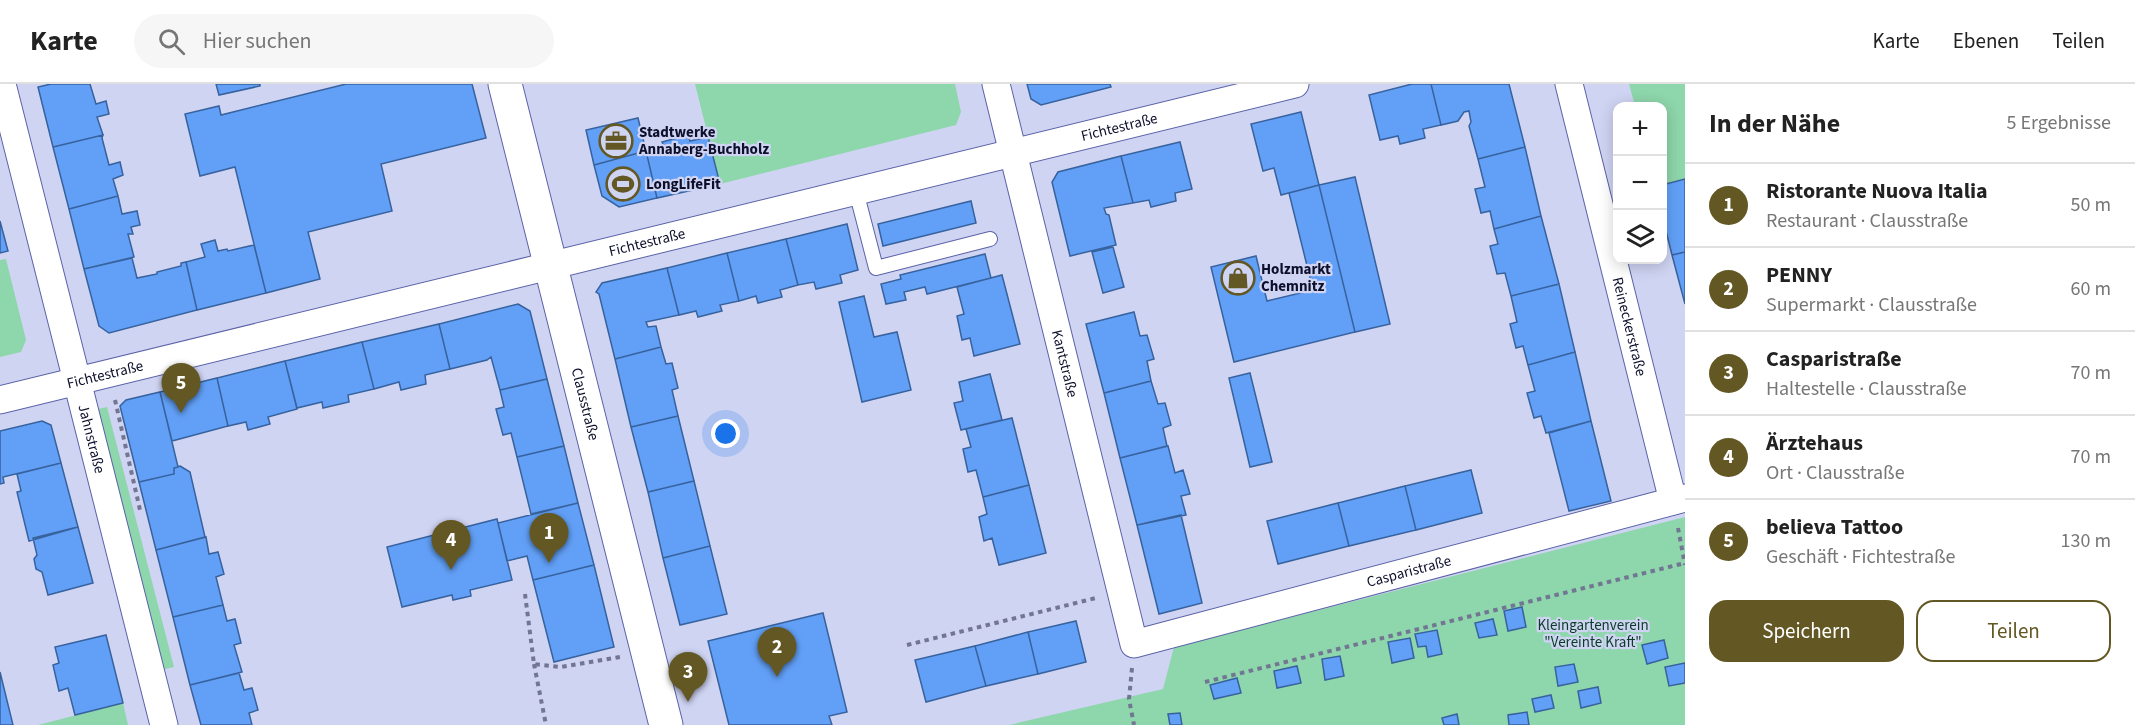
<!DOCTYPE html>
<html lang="de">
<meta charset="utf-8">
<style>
:root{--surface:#fff;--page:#f6f6f6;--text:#222;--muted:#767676;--line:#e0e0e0;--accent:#635824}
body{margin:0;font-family:"Source Sans 3",sans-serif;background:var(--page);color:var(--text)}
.controls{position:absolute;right:18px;top:18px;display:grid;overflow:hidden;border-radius:12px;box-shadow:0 3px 15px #0003}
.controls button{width:54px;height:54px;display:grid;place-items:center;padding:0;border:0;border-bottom:2px solid var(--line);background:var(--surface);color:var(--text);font:30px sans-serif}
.you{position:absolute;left:726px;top:350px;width:21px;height:21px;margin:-15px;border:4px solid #fff;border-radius:50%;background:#1a73e8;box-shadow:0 0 0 9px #1a73e833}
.badge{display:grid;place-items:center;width:39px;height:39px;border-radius:50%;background:var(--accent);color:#fff;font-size:20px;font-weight:700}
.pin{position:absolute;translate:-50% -50px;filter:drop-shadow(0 2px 3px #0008)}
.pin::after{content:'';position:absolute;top:32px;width:21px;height:18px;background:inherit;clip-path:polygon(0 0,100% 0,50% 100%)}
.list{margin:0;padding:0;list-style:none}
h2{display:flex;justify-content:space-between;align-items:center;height:78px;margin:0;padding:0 24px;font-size:26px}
h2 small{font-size:20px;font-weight:400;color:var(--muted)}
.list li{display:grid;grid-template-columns:39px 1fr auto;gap:18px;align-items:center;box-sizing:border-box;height:84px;padding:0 24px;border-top:2px solid var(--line)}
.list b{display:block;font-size:22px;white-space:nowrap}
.list p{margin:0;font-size:20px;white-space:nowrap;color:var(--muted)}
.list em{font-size:20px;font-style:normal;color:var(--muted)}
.actions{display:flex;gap:12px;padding:18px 24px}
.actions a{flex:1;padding:14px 0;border:2px solid var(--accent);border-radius:18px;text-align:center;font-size:21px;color:var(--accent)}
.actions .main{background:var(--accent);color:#fff}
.icon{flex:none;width:33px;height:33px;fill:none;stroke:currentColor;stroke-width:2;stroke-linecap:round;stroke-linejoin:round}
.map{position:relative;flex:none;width:1685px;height:641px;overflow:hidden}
header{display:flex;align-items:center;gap:36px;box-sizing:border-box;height:84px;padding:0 30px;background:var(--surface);border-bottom:2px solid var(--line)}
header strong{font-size:28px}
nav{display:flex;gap:33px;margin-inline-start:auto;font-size:21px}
.search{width:420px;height:54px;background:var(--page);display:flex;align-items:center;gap:15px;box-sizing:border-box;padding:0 21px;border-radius:33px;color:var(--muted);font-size:22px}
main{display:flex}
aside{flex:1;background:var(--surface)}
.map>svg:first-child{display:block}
</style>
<header>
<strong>Karte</strong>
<div class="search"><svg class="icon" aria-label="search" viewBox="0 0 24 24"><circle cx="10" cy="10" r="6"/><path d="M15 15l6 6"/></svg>Hier suchen</div>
<nav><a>Karte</a><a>Ebenen</a><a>Teilen</a></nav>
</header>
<main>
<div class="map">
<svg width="1685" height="641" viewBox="0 0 1685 641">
<rect width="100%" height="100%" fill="#cfd4f3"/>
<path fill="#8ed6ab" d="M695,0H955L961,28L956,41L720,100Z
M1629,0H1685V95L1663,101L1662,22H1635Z
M6,175L26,256L21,268L0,273V176Z
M107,323L174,583L161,586L94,326Z
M1685,433V641H1009L1163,605L1174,563Z
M123,619L128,641H38Z"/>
<path fill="#62a0f7" stroke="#37629e" stroke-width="1.5" d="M51,0H90L96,20L106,17L109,30L97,33L103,51L53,63L38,3Z
M216,0H260V2L219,11Z
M346,0H472L486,54L381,80L392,127L308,148L320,195L266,209L235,83L200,92L185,30L219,22L221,31Z
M1027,0H1110L1111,3L1041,21L1031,15Z
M1412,0H1431L1441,41L1423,45L1425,54L1400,60L1398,52L1380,56L1369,11Z
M1431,0H1509L1525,63L1478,75L1469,42L1471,38L1469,27L1464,28L1458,37L1441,41Z
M1301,28L1319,101L1281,111L1274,84L1263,87L1251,40Z
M638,34L646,67L594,81L586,46Z
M103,51L102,54L109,81L120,78L123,91L113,95L118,112L69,125L53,63Z
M688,51L690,57L708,53L720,100L657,114L646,67L664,63L662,58Z
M1180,58L1192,105L1175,109L1176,117L1151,123L1149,116L1133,119L1121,72Z
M1525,63L1541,132L1494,145L1490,127L1481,129L1475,105L1485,103L1478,75Z
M646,67L657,114L619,123L602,112L594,81Z
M1121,72L1133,119L1104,124L1106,130L1109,131L1116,161L1070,172L1052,98L1058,88Z
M1355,93L1390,240L1355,248L1319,101Z
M1685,95V168L1672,171L1662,131V101Z
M1319,101L1355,248L1234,278L1211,183L1256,172L1267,217L1313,206L1289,109Z
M118,112L122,130L137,127L140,141L131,143L133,150H128L134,173L84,185L69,125Z
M971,117L976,139L883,162L878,140Z
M1541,132L1559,200L1511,212L1505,189L1497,190L1490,162L1498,160L1494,145Z
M0,137L8,167L0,169Z
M847,140L858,186L840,191L842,199L816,205L814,198L798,201L786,155Z
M786,155L798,201L780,206L782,213L758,219L756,212L739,217L727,169Z
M215,156L218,167L227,165L228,167L254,161L266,209L197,226L186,178L205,173L201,160Z
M1113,163L1124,203L1103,209L1092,168Z
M1685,168V220L1672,171Z
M727,169L739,217L720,221L722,227L698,233L696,227L679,231L667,184Z
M985,170L991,194L927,210L925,203L904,208L906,216L886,220L881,200L901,195L900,191Z
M132,174L137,194L157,190V188L181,182V179L186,178L197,226L109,249L99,242L84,185Z
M667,184L679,231L646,238L648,243L656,242L661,263L615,275L599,210L596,208L602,199Z
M1002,191L1020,260L974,272L970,254L962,256L957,232L964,230L957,203Z
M1559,200L1575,268L1528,281L1523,262L1516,264L1510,240L1517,238L1511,212Z
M864,212L874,253L897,248L911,306L862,318L839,218Z
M518,220L530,227L547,295L500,306L491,273L487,276L450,285L439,240Z
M1134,228L1140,252L1147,251L1154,275L1147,277L1151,297L1104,309L1086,240Z
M439,240L450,285L425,291L426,300L401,306L399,298L374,305L362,258Z
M362,258L374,305L348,311L349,318L323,324L322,318L297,324L285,277Z
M661,263L666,280L672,279L678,304L672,306L678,332L631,343L615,275Z
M1575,268L1591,337L1546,349L1541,332L1534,334L1527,309L1535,307L1528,281Z
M285,277L297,325L268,333L270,340L248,346L246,338L228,342L217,294Z
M1250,289L1272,378L1250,383L1229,294Z
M990,290L1002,336L961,346L954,319L963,317L959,298Z
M217,294L228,342L172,357L160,308Z
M547,295L564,362L517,373L511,349L503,351L496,325L504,323L500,306Z
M1151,297L1158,320L1165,319L1171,341L1163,344L1167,362L1120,374L1104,309Z
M160,308L178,383L174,384V390L139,398L120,322L126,316Z
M678,332L694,397L648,408L631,343Z
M1012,334L1029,401L983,413L976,386L968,388L963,365L971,363L966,345Z
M42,337L51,341L61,379L3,393L4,399L0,400V347Z
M1591,337L1611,417L1569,427L1549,349Z
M564,362L578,419L531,430L517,373Z
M1168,362L1175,389L1183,386L1190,410L1181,412L1186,431L1137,441L1120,374Z
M61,379L78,443L29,457L17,408L21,407L17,390Z
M180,382L190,388L205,453L156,466L139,398L174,390V384Z
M1471,386L1482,429L1416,446L1405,402Z
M694,397L710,462L663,474L648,408Z
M1029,401L1046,469L999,481L992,454L984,457L979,433L987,430L983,413Z
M1405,402L1416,446L1349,462L1338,419Z
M578,419L594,481L533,496L527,472L507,477L498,439Z
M1338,419L1349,462L1278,480L1267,437Z
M1181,431L1202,519L1159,530L1137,441Z
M497,435L512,496L470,506L471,512L453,516L452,511L402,523L387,463Z
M78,443L93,499L48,511L42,488L36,485L34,475L37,471L33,454Z
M206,453L209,470L218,468L224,490L216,493L223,521L173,533L156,466Z
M710,462L727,530L680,541L663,474Z
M594,481L614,563L554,578L533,496Z
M223,521L227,537L235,535L241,559L234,561L242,588L190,601L173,533Z
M1522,523L1526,543L1508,547L1504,527Z
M823,529L847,628L829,632L832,641H729L708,557Z
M1493,535L1497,551L1479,554L1475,539Z
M1076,537L1086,578L1038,590L1028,548Z
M1437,546L1442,570L1428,573L1426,562L1418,563L1415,550Z
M1028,548L1038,590L986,602L975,562Z
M106,551L123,619L75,631L68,604L59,607L53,581L59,579L55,563Z
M1410,554L1414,574L1392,579L1388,558Z
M1664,556L1668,574L1647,580L1642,561Z
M975,562L986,602L926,618L915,576Z
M1340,572L1344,592L1325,596L1322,575Z
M1685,579V599L1669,602L1665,583Z
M1574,580L1578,598L1558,602L1555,583Z
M1297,582L1301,599L1277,604L1274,587Z
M0,588L13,641H0Z
M239,589L244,606L252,604L258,626L249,629L252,641H201L190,601Z
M1237,594L1241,609L1214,615L1210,601Z
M1598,603L1601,619L1581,624L1578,607Z
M1551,611L1554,624L1535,628L1532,615Z
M1527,628L1529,641H1509L1508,631Z
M1180,629L1182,641H1170L1168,630Z
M1457,630L1459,641H1444L1442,634Z"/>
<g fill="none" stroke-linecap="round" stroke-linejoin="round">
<g stroke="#5b63a7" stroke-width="16">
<path id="lane" d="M856,107L876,184L990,155"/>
</g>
<g stroke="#5b63a7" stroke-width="29">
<g id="street">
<path id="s1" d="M2,0L164,641"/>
<path id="s2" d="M996,0L1134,560L1685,414"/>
<path id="s3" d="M1569,0L1673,417"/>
<path id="s4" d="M0,316L1295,0"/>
</g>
</g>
<g stroke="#5b63a7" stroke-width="35">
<g id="secondary">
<path id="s5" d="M505,0L666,641"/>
</g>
</g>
<path stroke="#727693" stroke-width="4" stroke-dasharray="4.5 4.5" stroke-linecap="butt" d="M115,316L140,426
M1678,444L1685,481
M525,510L534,580L561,583L620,573
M907,561L1096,514
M534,580L546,641
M1132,584L1129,615L1134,641
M1205,598L1685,479"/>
<use href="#lane" stroke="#fff" stroke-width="14"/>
<use href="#street" stroke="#fff" stroke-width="27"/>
<use href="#secondary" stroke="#fff" stroke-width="33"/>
</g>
<defs>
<g id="office-ring" transform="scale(1.725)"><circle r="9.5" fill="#cfd4f3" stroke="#635824" stroke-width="1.5"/><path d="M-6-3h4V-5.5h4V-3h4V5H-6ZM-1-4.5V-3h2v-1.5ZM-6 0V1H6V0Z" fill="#635824"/></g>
<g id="stadium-ring" transform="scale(1.725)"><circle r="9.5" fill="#cfd4f3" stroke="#635824" stroke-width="1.5"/><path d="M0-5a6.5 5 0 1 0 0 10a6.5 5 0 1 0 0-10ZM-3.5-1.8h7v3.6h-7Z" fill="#635824"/></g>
<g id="shop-ring" transform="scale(1.725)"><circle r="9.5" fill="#cfd4f3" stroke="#635824" stroke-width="1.5"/><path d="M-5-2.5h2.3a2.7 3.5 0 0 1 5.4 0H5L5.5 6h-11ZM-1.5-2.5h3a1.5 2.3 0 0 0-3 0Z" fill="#635824"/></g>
</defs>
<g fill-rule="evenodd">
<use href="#office-ring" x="616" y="57"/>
<use href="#stadium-ring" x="623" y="100"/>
<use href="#shop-ring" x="1238" y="194"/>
</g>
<g text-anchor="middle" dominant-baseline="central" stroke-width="4.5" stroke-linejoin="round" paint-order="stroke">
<g font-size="15" fill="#0e102b" stroke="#cfd4f3">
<text stroke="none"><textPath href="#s4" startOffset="1152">Fichtestraße</textPath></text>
<text stroke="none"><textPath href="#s4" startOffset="666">Fichtestraße</textPath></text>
<text stroke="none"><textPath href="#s3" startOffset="250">Reineckerstraße</textPath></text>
<text stroke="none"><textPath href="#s2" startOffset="288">Kantstraße</textPath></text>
<text stroke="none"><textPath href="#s4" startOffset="108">Fichtestraße</textPath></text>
<text stroke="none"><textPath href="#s5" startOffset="330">Clausstraße</textPath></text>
<text stroke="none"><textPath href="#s1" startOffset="366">Jahnstraße</textPath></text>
<text stroke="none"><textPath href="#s2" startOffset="861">Casparistraße</textPath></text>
</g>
<g font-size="15" font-weight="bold" fill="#0e102b" stroke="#cfd4f3" text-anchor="start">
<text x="639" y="48">Stadtwerke<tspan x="639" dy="17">Annaberg-Buchholz</tspan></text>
<text x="646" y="100">LongLifeFit</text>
<text x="1261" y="185">Holzmarkt<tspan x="1261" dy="17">Chemnitz</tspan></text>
</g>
<g font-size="15" fill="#083d24" stroke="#cfd4f3">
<text x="1593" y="541">Kleingartenverein<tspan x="1593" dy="17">"Vereinte Kraft"</tspan></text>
</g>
</g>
</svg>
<div class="controls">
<button>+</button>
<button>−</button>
<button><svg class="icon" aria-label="layers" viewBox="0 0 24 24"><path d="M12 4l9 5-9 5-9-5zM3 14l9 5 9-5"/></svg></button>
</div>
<div class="you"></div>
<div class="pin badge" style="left:549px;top:479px">1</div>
<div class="pin badge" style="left:777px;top:593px">2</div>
<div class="pin badge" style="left:688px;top:618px">3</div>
<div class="pin badge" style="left:451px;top:486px">4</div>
<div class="pin badge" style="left:181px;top:329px">5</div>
</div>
<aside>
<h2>In der Nähe<small>5 Ergebnisse</small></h2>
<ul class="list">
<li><span class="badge">1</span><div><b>Ristorante Nuova Italia</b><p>Restaurant · Clausstraße</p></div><em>50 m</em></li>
<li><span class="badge">2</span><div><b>PENNY</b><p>Supermarkt · Clausstraße</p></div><em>60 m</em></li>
<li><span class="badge">3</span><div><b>Casparistraße</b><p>Haltestelle · Clausstraße</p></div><em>70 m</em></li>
<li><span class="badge">4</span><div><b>Ärztehaus</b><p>Ort · Clausstraße</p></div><em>70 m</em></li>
<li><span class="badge">5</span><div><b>believa Tattoo</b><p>Geschäft · Fichtestraße</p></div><em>130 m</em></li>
</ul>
<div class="actions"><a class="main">Speichern</a><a>Teilen</a></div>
</aside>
</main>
